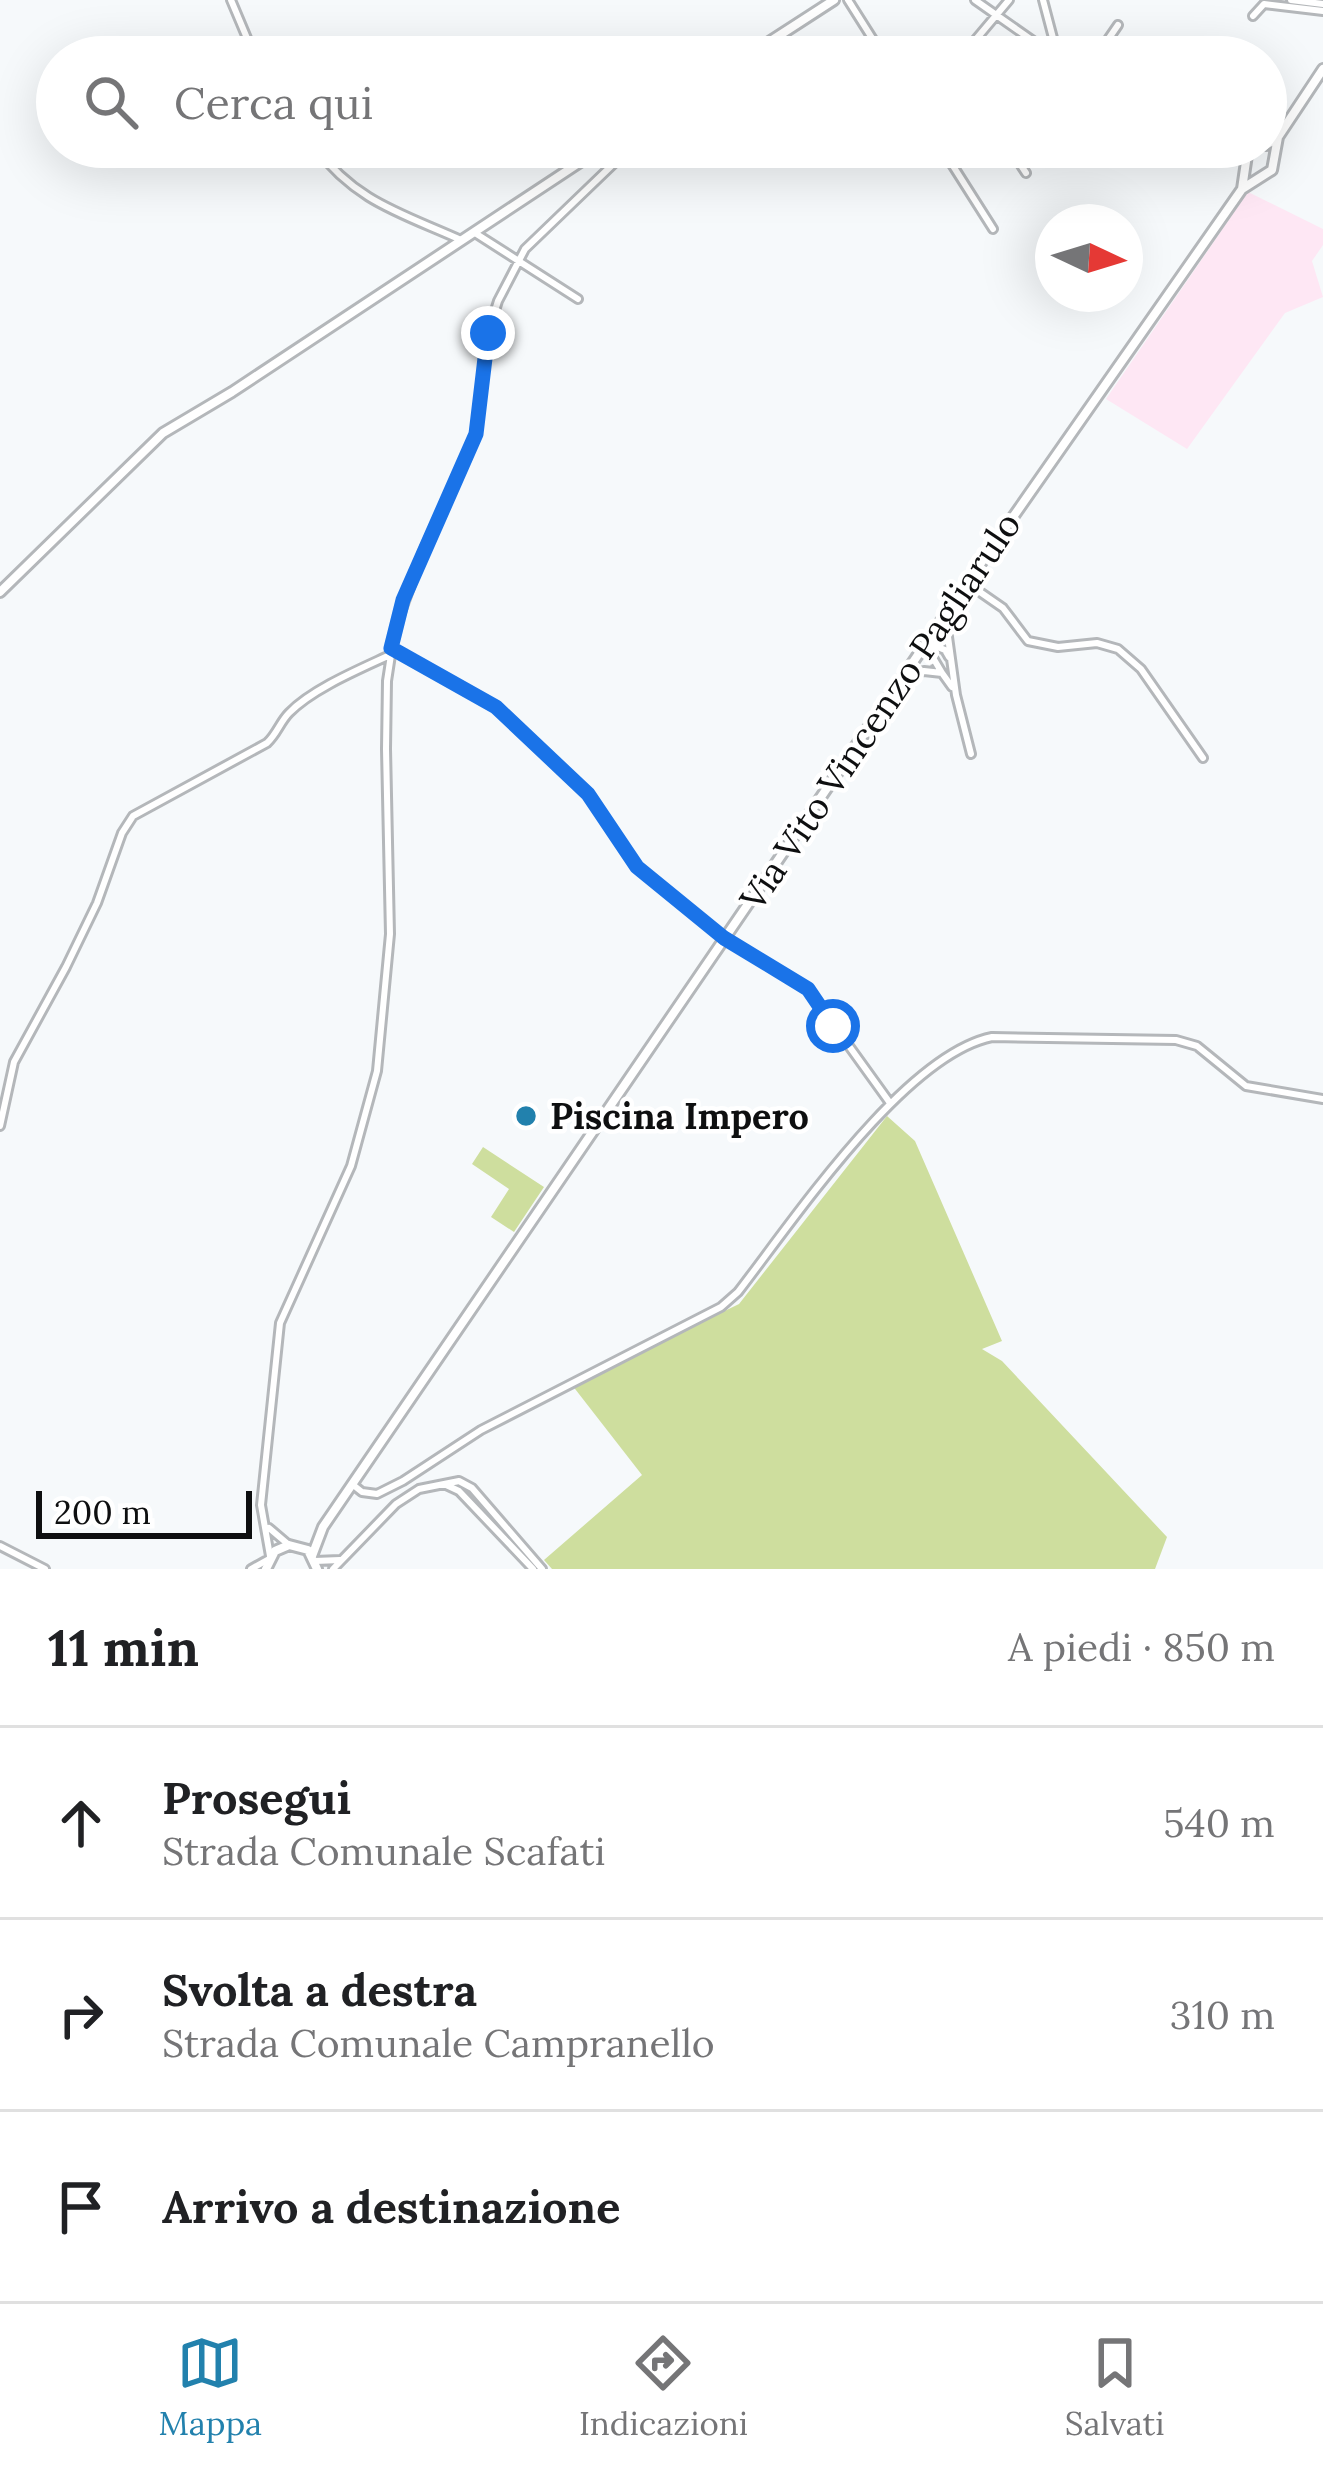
<!DOCTYPE html>
<html lang="it">
<meta charset="utf-8">
<style>
:root{--surface:#fff;--page:#f2f2f2;--text:#202124;--muted:#757577;--line:#e0e0e0;--accent:#2281ad}
body{margin:0;font-family:Lora,serif;background:var(--page);color:var(--text)}
.compass{position:absolute;left:1035px;top:204px;width:108px;height:108px;border-radius:50%;background:var(--surface);box-shadow:0 12px 48px #0002;rotate:94deg}
.scale{position:absolute;left:36px;bottom:30px;width:216px;box-sizing:border-box;padding-left:12px;border:6px solid #0e0f10;border-top:0;font-size:33px;line-height:42px;white-space:nowrap;color:#0e0f10;-webkit-text-stroke:9px #fff;paint-order:stroke}
.stop{position:absolute;width:36px;height:36px;margin:-27px;border:9px solid #1a73e8;border-radius:50%;background:#fff}
.stop.end{background:#1a73e8;border-color:#fff;box-shadow:0 3px 12px #0008}
.list{margin:0;padding:0;list-style:none}
h2{display:flex;justify-content:space-between;align-items:center;height:156px;margin:0;padding:0 48px;font-size:51px}
h2 small{font-size:39px;font-weight:400;color:var(--muted)}
.list li{display:grid;grid-template-columns:78px 1fr auto;gap:36px;align-items:center;box-sizing:border-box;height:192px;padding:0 48px;border-top:3px solid var(--line)}
.list b{display:block;font-size:45px;white-space:nowrap}
.list p{margin:0;font-size:39px;white-space:nowrap;color:var(--muted)}
.list em{font-size:39px;font-style:normal;color:var(--muted)}
.icon{flex:none;width:66px;height:66px;fill:none;stroke:currentColor;stroke-width:2;stroke-linecap:round;stroke-linejoin:round}
.map{position:relative;flex:none;width:1323px;height:1569px;overflow:hidden}
.search{position:absolute;background:var(--surface);box-shadow:0 12px 48px #0002;left:36px;right:36px;top:36px;height:132px;display:flex;align-items:center;gap:30px;box-sizing:border-box;padding:0 42px;border-radius:66px;color:var(--muted);font-size:45px}
.sheet{height:732px;background:var(--surface)}
nav{display:flex;justify-content:space-around;align-items:center;box-sizing:border-box;height:168px;border-top:3px solid var(--line);background:var(--surface);font-size:33px;color:var(--muted)}
nav a{display:grid;justify-items:center;gap:6px}
nav .on{color:var(--accent)}
.map>svg:first-child{display:block}
</style>
<div class="map">
<svg width="1323" height="1569" viewBox="0 0 1323 1569">
<rect width="100%" height="100%" fill="#f6f9fb"/>
<path fill="#fee7f4" d="M1248,192L1323,229V245L1312,261L1323,297L1285,313L1187,449L1106,399Z"/>
<path fill="#cede9e" d="M887,1116L915,1141L1002,1341L982,1349L1002,1361L1167,1537L1155,1569H552L544,1560L642,1475L572,1385L739,1304Z
M483,1147L544,1187L514,1232L491,1217L509,1189L472,1164Z"/>
<g fill="none" stroke-linecap="round" stroke-linejoin="round">
<g stroke="#b4b7ba" stroke-width="12">
<path id="minor" d="M231,0L255,57
M848,0L884,57
M975,0L1056,57
M1043,0L1058,57
M1291,0L1323,4
M1253,16L1264,4L1323,11
M961,57L1009,0
M1096,57L1118,25
M315,147C356,202 401,213 461,240
M941,147L993,229
M1009,147L1026,173
M1225,147L1246,160
M475,233L578,299
M967,583L1003,608L1028,641L1058,647L1097,643L1118,649L1141,669L1203,758
M945,615L956,695L971,754
M928,643L945,650L949,657
M926,646L942,673
M391,648L496,707L588,793L637,867L725,938L808,989L890,1103
M905,676L924,671L942,673L952,687
M0,1126L14,1062L66,967L97,903L122,833L133,816L267,743C277,734 280,722 289,713C312,689 360,669 390,655
M352,1484L362,1492L377,1494L403,1481L481,1430L721,1307L738,1292C793,1221 904,1055 992,1037L1176,1040L1197,1046L1246,1086L1323,1099
M444,1484L459,1491L533,1569
M269,1528L289,1545
M0,1546L45,1569
M270,1556L261,1505L280,1323L351,1166L377,1071L390,934L386,749L387,681L395,629L422,554L476,434L488,333L498,301L525,249L631,147
M315,1561L340,1560
M251,1569L269,1559
M333,1569L396,1504L419,1489L459,1481L472,1488L542,1569"/>
</g>
<g stroke="#b4b7ba" stroke-width="14">
<path id="tertiary" d="M746,57L834,0
M1266,145L1278,137L1323,69
M1257,147L1247,155L1242,189L1272,170L1278,137
M0,592L163,433L232,392L603,147
M312,1556L323,1527L967,583L1242,189
M266,1569L275,1551L289,1545L308,1550L317,1569"/>
</g>
<use href="#minor" stroke="#fff" stroke-width="6"/>
<use href="#tertiary" stroke="#fff" stroke-width="8"/>
</g>
<g fill="none" stroke-linecap="round" stroke-linejoin="round">
<path stroke="#1a73e8" stroke-width="15" d="M488,333L476,434L403,600L391,648L496,707L588,794L637,867L724,938L808,989L833,1026"/>
</g>
<circle fill="#2281ad" stroke="#fff" stroke-width="4.5" cx="526" cy="1116" r="12"/>
<g text-anchor="middle" dominant-baseline="central" stroke-width="9" stroke-linejoin="round" paint-order="stroke">
<g font-size="36" fill="#0e0f10" stroke="#fff">
<text transform="translate(880 711) rotate(-56)">Via Vito Vincenzo Pagliarulo</text>
</g>
<g font-size="36" font-weight="bold" fill="#0e0f10" stroke="#fff" text-anchor="start">
<text x="550" y="1116">Piscina Impero</text>
</g>
</g>
</svg>
<svg class="compass" viewBox="-18 -18 36 36"><path d="M0-13l5 13h-10z" fill="#e53935"/><path d="M0 13l5-13h-10z" fill="#757577"/></svg>
<div class="scale">200 m</div>
<div class="stop" style="left:833px;top:1026px"></div>
<div class="stop end" style="left:488px;top:333px"></div>
<div class="search"><svg class="icon" aria-label="search" viewBox="0 0 24 24"><circle cx="10" cy="10" r="6"/><path d="M15 15l6 6"/></svg>Cerca qui</div>
</div>
<section class="sheet">
<h2>11 min<small>A piedi · 850 m</small></h2>
<ul class="list">
<li><svg class="icon" aria-label="ahead" viewBox="0 0 24 24"><path d="M12 20V5M6 11l6-6 6 6"/></svg><div><b>Prosegui</b><p>Strada Comunale Scafati</p></div><em>540 m</em></li>
<li><svg class="icon" aria-label="right" viewBox="0 0 24 24"><path d="M7 20v-9h11M14 6l5 5-5 5"/></svg><div><b>Svolta a destra</b><p>Strada Comunale Campranello</p></div><em>310 m</em></li>
<li><svg class="icon" aria-label="arrive" viewBox="0 0 24 24"><path d="M6 21V4h12l-3 4 3 4H6"/></svg><div><b>Arrivo a destinazione</b></div></li>
</ul>
</section>
<nav>
<a class="on"><svg class="icon" aria-label="map" viewBox="0 0 24 24"><path d="M3 6l6-2 6 2 6-2v14l-6 2-6-2-6 2zM9 4v14M15 6v14"/></svg>Mappa</a>
<a><svg class="icon" aria-label="directions" viewBox="0 0 24 24"><path d="M12 3l9 9-9 9-9-9zM9 14v-3h6M13 9l2 2-2 2"/></svg>Indicazioni</a>
<a><svg class="icon" aria-label="saved" viewBox="0 0 24 24"><path d="M7 4h10v16l-5-4-5 4z"/></svg>Salvati</a>
</nav>
